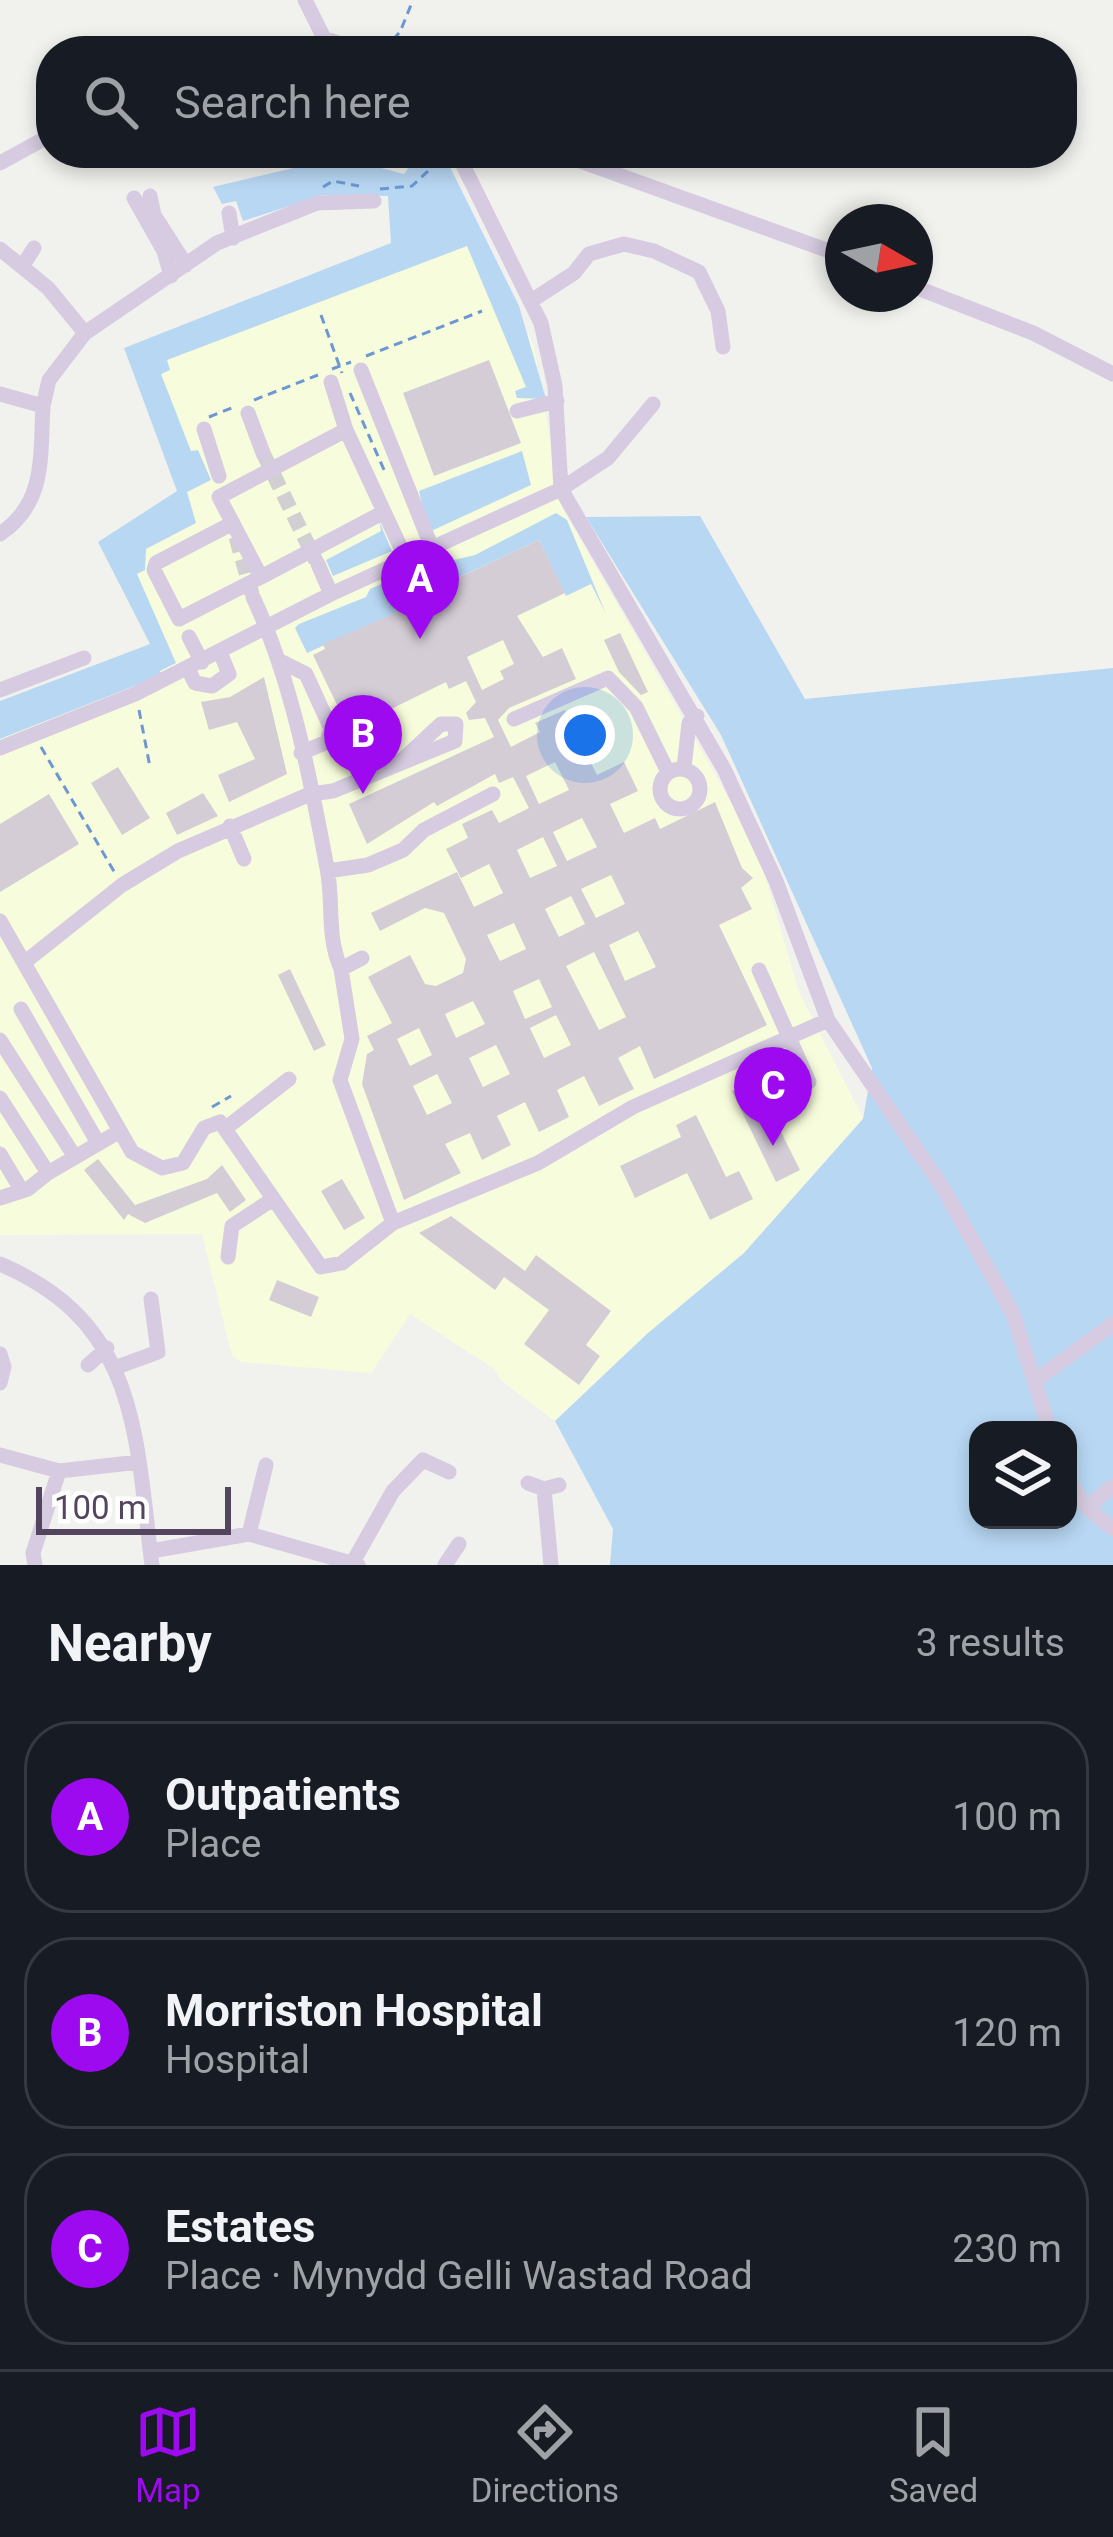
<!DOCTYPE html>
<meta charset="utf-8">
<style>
:root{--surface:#171b24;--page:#20242c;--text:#f1f3f6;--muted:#9ea1a6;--line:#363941;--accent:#9d0aef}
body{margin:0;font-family:Roboto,sans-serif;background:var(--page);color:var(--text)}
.controls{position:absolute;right:36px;bottom:36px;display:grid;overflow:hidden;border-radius:24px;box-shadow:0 6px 18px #0003}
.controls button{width:108px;height:108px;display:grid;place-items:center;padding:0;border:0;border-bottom:3px solid var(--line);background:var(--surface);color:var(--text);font:60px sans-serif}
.compass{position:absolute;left:825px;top:204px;width:108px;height:108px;border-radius:50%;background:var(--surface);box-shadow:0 6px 18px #0003;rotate:99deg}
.scale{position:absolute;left:36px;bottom:30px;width:195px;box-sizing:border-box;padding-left:12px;border:6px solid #52455d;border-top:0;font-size:33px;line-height:42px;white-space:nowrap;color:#52455d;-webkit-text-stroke:9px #fff;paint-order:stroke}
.you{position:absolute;left:585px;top:735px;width:42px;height:42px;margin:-30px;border:9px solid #fff;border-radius:50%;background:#1a73e8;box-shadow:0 0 0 18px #1a73e833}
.badge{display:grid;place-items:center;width:78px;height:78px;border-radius:50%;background:var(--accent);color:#fff;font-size:39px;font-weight:700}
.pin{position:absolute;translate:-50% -99px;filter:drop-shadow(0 3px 6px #0008)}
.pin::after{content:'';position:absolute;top:63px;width:42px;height:36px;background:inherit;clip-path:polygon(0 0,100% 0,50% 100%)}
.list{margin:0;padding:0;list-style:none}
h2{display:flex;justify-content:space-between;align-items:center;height:156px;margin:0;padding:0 48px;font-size:51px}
h2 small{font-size:39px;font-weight:400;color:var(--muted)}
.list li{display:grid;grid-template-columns:78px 1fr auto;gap:36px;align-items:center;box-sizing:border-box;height:192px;margin:0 24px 24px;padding:0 24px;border:3px solid var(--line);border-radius:48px}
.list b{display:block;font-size:45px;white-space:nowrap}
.list p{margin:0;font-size:39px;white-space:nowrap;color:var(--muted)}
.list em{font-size:39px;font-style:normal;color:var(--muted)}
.icon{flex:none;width:66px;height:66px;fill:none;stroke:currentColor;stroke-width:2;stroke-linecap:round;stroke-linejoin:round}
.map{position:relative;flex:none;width:1113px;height:1565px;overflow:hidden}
.search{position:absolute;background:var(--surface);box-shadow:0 6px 18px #0003;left:36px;right:36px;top:36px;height:132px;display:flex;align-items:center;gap:30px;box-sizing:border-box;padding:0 42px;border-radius:48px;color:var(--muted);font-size:45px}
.sheet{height:804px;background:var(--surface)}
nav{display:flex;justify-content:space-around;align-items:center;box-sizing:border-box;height:168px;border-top:3px solid var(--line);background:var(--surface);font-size:33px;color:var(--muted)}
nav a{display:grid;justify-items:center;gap:6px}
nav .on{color:var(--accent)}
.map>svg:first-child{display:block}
</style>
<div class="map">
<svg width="1113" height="1565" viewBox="0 0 1113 1565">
<rect width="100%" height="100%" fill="#f1f1ee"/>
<path fill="#f7fddc" d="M470,212L534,347L562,508L756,846L799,992L863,1118L744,1253L648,1333L555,1421L502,1381L493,1368L410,1314L371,1373L241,1362L232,1356L202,1234L0,1235V701L150,644L98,542L177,491L124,348Z"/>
<path fill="#b8d7f3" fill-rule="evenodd" d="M419,153H443L519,306L546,399L517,398L515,391L526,387L467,246L167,360L170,370L161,374L191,451L198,450L211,480L187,492L196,523L146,549L145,570L137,574L176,663L160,671L162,675L0,739V701L150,644L98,542L177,491L124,348L391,243L388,196L323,195L243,221L236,201L222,204L213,187L340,157L404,174Z
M522,451L531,485L429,532L419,491Z
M556,513L567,520L606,614L591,584L566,596L539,540L442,585L433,565L475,555Z
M700,516L805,699L1113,668V1565H610L613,1529L555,1421L648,1333L744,1253L863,1119L872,1068L721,735L586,517ZM978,1430H1068V1520H978Z
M379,521L392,551L333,576L326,560L381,531Z
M400,576L410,600L403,604L405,609L307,653L295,628L299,624L366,597L370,589Z"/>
<path fill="#d4cdd6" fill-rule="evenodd" d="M489,360L521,443L434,476L403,393Z
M539,540L565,593L517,616L543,657L562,648L576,679L509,708L498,720L511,747L540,732L535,723L565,710L571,722L598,708L612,735L584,749L597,775L624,762L638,791L610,804L624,833L655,818L660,829L715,802L742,868L753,878L741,888L752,909L719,925L767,1025L654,1079L640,1046L618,1058L634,1089L599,1106L584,1076L557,1090L569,1117L539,1132L525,1102L497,1116L511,1145L482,1160L470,1133L445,1144L461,1173L404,1200L362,1084L367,1054L374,1050L367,1036L392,1023L368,977L410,955L425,984L436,986L463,973L466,959L444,913L425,908L380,931L371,913L457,872L474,907L503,893L489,864L461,878L446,849L468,838L462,824L492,810L499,823L529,808L513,777L499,783L495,774L437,806L434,802L367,844L349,804L494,737L485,718L469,720L466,713L476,702L466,681L449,689L446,682L379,715L382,722L352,736L313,655L325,649L323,644L405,609L402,604ZM503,640L514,664L500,671L504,679L482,690L467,657ZM555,762L569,790L539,804L526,776ZM582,818L597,847L567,861L553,832ZM543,837L557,866L530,878L517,850ZM611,875L625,904L596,918L581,889ZM571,896L585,924L559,937L545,909ZM514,923L526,949L500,961L487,935ZM638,931L656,967L625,981L609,945ZM594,952L626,1017L599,1030L566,966ZM539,979L552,1007L525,1019L513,991ZM473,1001L485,1024L456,1038L445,1014ZM556,1015L571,1045L544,1058L530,1028ZM419,1028L432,1055L410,1066L397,1039ZM496,1045L510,1074L483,1087L469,1058ZM437,1074L452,1103L427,1115L413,1086Z
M620,633L648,692L641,695L619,672L604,640Z
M264,677L287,774L229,802L218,775L255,759L237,722L209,730L201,702L230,697Z
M118,767L150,818L122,835L91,783Z
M203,793L218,816L177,835L166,813Z
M49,794L79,844L0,892V824Z
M290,969L326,1045L314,1051L278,975Z
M778,1069L799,1111L776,1122L800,1170L776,1182L732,1091Z
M696,1115L726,1177L739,1171L753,1199L710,1220L687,1173L635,1198L620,1166L681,1137L676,1125Z
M98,1159L135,1205L207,1179L222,1165L246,1200L230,1212L217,1193L145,1223L128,1214L124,1220L84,1170Z
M342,1179L365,1218L344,1230L321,1191Z
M451,1216L525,1271L536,1255L611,1311L586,1345L600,1356L579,1385L524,1344L549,1310L504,1277L495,1290L419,1233Z
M277,1280L319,1297L311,1317L269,1300Z"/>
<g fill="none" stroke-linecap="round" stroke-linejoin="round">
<path stroke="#d1cfd1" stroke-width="15" stroke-dasharray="15 8" stroke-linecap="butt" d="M263,453L316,561
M236,537L252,594"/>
<path stroke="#6d97d3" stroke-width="3" stroke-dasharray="9 6" stroke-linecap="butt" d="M383,51L400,32L413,0
M323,187L333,181L359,186
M380,189L412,186L443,157
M321,315L342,373
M366,356L482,311
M332,369L351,362
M350,393L385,472
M254,400L318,375
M209,417L234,407
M425,569L428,591
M139,710L150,767
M41,747L115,873
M212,1107L231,1096"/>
<path stroke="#d6cbe0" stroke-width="15" d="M305,0L324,38
M324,38L360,51
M457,153L541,323L555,386L561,489L724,769L776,881L828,1020L945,1191L1013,1314L1050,1430
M558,153L843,256
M0,163L51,135
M150,196L154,215L186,265
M134,198L164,251L171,276
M229,213L233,238
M0,249L48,288L85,333
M22,267L34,248
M915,287L1033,333L1113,374
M531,301L574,273L589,254L624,244L654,251L699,272L718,311L723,347
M361,370L432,548
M331,382L346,430L406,559
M0,394L43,406C40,458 46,503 0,534
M43,406L49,380L85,333L217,243L317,203L374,201
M517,411L557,401
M248,413L263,453
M204,429L219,476
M346,430L219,497L261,577L384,512
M233,523L156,563L154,570L179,619L261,577
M318,564L331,594
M253,597C292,681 310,777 327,868C334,903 326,935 341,969
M189,637L202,662
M280,661L306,674L331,729L327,742L301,753
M188,669L195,683L212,686L229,674L220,652
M0,690L84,658
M514,719L608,678L636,707L668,772
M0,748L135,694L331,594L561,489L608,458L653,404
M684,768L689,723L697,716
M660 789a20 20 0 1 1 40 0a20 20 0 1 1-40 0Z
M230,826L244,859
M328,871L368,865L403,850L424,830L493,794
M0,921L132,1152L162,1168L183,1163L204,1128L220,1122L321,1267L342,1263L393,1223L538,1163L633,1107L828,1020
M362,958L341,969L352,1039L340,1080L393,1223
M25,962L122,885L178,851L310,794L333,791L455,741L456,724H441L399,763
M759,970L809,1082
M21,1009L98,1143
M0,1040L75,1157
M0,1098L48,1173L120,1131
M226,1128L289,1079
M0,1154L22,1191
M0,1198L28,1189L48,1173
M228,1257L232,1226L270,1201
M0,1264C139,1323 135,1434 152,1565
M0,1354L4,1367L0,1383
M88,1365L107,1348
M117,1367L158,1352L151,1299
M1036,1380L1113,1324
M0,1455L59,1471L139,1462
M1068,1479L1087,1508L1113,1529
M528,1483L544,1489L559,1485
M544,1489L551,1565
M1087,1508L1113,1486
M249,1534L266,1465
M151,1551L249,1534L358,1565
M353,1562L393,1491L423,1460L449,1472
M35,1565L33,1553L59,1471
M445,1565L459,1544"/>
</g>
</svg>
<div class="controls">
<button><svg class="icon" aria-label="layers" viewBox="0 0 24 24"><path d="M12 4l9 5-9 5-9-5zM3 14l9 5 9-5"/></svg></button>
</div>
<svg class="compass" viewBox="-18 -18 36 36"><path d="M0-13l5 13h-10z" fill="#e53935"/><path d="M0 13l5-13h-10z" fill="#9ea1a6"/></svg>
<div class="scale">100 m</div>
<div class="you"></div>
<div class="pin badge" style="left:420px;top:639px">A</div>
<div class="pin badge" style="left:363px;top:794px">B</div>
<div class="pin badge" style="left:773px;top:1146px">C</div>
<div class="search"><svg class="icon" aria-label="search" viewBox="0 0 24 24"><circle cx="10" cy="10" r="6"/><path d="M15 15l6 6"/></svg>Search here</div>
</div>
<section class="sheet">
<h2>Nearby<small>3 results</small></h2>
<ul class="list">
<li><span class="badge">A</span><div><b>Outpatients</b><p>Place</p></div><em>100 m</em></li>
<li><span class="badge">B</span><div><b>Morriston Hospital</b><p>Hospital</p></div><em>120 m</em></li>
<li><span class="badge">C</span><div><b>Estates</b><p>Place · Mynydd Gelli Wastad Road</p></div><em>230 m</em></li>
</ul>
</section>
<nav>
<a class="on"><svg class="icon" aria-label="map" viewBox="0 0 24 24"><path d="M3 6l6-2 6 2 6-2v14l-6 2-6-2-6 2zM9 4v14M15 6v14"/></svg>Map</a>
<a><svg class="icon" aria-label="directions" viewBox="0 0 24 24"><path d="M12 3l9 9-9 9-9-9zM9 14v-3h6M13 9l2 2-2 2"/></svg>Directions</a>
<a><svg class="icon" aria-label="saved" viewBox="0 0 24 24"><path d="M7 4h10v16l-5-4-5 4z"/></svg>Saved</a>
</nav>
